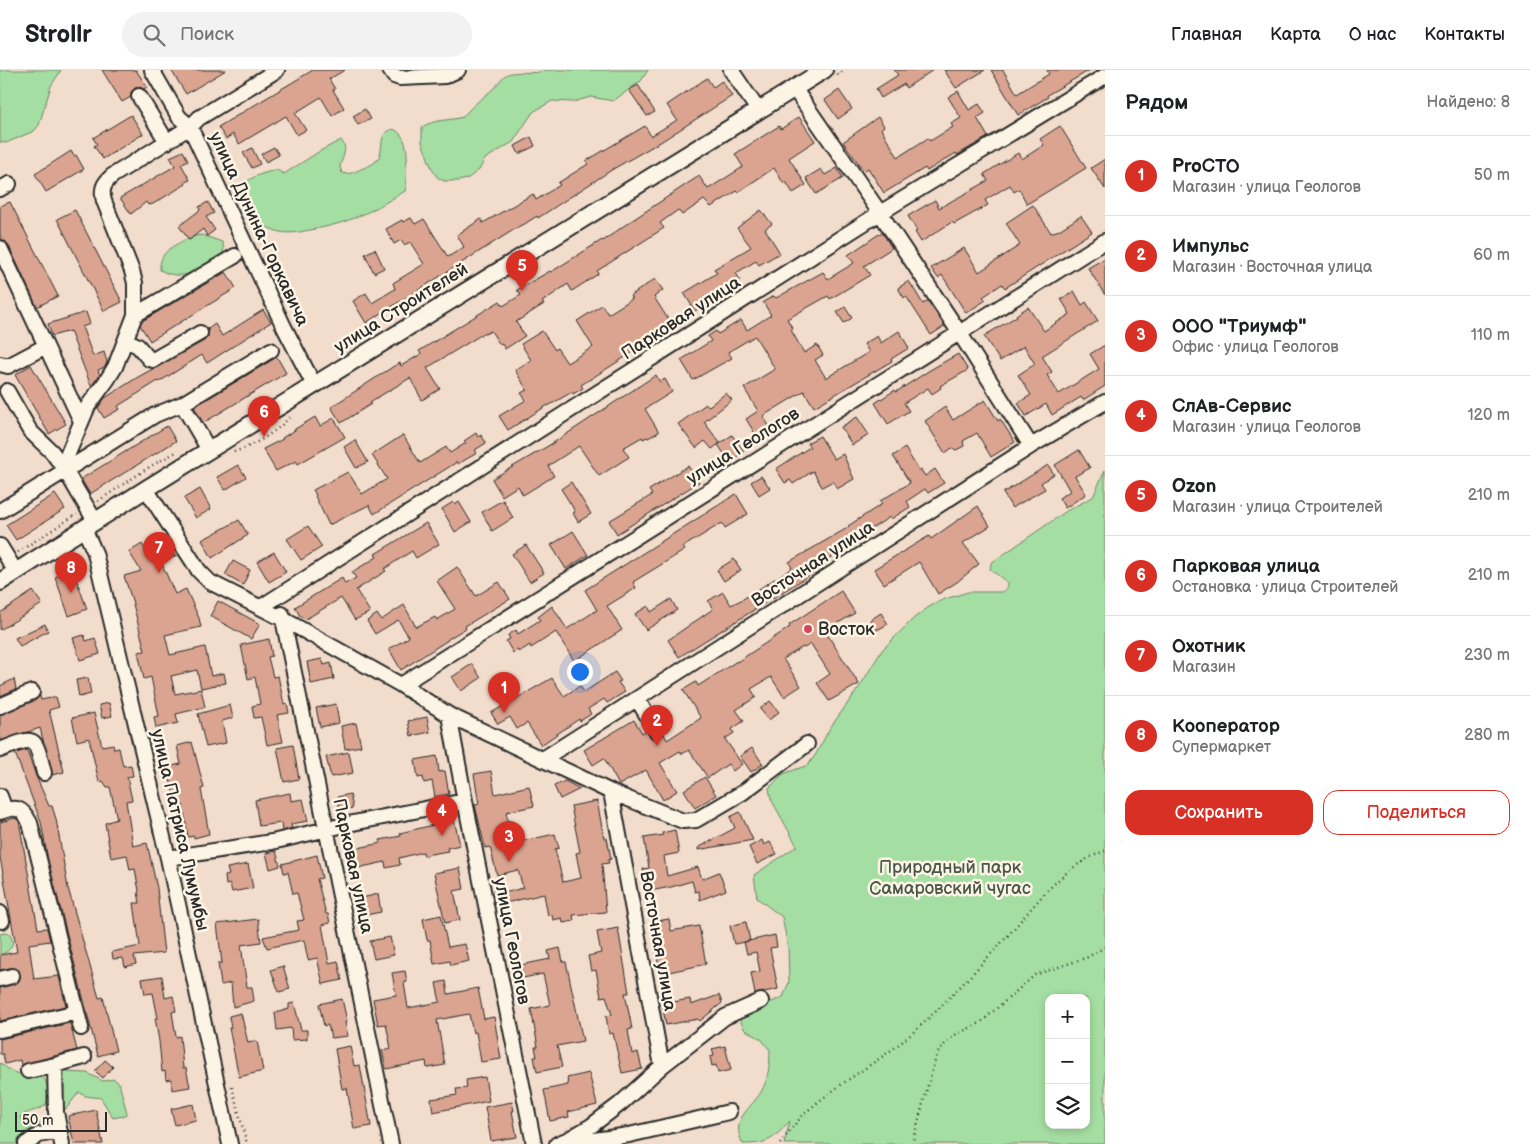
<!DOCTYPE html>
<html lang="ru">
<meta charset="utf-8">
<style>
:root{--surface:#fff;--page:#f2f2f2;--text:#202124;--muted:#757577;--line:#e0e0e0;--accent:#d93025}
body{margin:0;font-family:"Balsamiq Sans",sans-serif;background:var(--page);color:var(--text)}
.controls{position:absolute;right:15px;bottom:15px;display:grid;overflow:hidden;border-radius:10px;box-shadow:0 2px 8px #0003}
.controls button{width:45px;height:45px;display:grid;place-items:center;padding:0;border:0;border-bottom:1px solid var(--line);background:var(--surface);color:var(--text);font:25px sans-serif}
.scale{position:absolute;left:15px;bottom:12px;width:92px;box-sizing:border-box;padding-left:5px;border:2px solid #2b2b2b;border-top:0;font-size:14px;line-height:18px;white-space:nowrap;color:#2b2b2b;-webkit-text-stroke:4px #fcf5e5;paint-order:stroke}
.you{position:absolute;left:579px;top:601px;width:18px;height:18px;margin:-12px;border:4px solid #fff;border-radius:50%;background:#1a73e8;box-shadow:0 0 0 8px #1a73e833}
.badge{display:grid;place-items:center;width:32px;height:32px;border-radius:50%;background:var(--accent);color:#fff;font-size:16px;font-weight:700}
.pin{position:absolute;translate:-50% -41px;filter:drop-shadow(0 1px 2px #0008)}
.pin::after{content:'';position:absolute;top:26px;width:18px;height:15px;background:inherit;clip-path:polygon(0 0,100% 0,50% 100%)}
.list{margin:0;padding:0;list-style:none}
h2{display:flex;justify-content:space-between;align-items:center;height:65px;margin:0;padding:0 20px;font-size:21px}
h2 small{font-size:16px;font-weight:400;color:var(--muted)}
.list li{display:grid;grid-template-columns:32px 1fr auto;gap:15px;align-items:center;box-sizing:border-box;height:80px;padding:0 20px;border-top:1px solid var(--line)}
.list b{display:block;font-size:19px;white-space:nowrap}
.list p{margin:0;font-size:16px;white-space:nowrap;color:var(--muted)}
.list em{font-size:16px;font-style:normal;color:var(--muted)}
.actions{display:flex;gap:10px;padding:15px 20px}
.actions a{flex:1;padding:11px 0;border:1px solid var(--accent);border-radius:15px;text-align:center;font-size:18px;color:var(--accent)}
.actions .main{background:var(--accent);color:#fff}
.icon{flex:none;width:28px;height:28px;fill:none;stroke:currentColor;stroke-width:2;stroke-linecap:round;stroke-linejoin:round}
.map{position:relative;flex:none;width:1105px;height:1074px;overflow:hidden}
header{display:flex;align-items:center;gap:30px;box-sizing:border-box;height:70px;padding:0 25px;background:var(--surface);border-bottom:1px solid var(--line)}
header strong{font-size:24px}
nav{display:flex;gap:28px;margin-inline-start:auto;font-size:18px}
.search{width:350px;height:45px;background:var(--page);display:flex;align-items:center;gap:12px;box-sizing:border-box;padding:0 18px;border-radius:28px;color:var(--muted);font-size:19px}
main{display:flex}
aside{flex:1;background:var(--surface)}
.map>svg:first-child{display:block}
</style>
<header>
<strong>Strollr</strong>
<div class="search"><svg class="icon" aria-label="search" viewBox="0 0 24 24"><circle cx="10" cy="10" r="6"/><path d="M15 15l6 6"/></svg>Поиск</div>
<nav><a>Главная</a><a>Карта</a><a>О нас</a><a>Контакты</a></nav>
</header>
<main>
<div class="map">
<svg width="1105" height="1074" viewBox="0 0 1105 1074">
<rect width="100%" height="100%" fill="#f2ddcc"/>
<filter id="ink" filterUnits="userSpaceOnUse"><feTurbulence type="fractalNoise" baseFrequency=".02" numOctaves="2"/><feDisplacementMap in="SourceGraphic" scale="10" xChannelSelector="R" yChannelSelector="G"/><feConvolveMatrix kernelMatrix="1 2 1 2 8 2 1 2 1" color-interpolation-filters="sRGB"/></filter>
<g filter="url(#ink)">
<path fill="#a5dea2" stroke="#688466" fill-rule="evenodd" d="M0,0H61L51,16L39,55L34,61L6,73L0,72Z
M546,0H648L641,11L613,31L591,27L573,32L552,31L533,42L513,72L485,89L479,100L467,109L458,111H444L437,107L432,99L422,72V57C435,49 448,51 463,47C472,35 483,28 494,18C500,12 502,5 511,3C524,1 534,5 546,0Z
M393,59C403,62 407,76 407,85C408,89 406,93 406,97C405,106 408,113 405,121C371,142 350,153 310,160C300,162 290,164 280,162C265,158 256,151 248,137C246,133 243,128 242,123C240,108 267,102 277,100L284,104L320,81L341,70C349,79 342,87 340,97L342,103C349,105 355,102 361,99C366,97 372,95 375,92C387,82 375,64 393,59Z
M202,165L222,172L224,178L222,186C203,199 183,213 160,200C159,182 172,177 186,169L190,170L195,166Z
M1105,400V1074H784L790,1051C773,1069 770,1074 743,1074C730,1049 749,1041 761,1022C768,1011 770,993 770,980L761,969L744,959L740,950L746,943L783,927L789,912L788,877L782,847L757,828L754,805L797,776L771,729L769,718L783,704L808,695L816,684L830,658L860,616L882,580L914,548L929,537L942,530L968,522H1001C1006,520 1008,518 1008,513L990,499L991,493L1068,440L1093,427ZM1049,928H1086V1055H1049Z
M5,863L9,864C17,874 10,881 0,885V864Z
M0,993C4,996 9,1000 13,1002C20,1005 27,1002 33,1002C49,1003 49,1024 46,1035C37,1041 25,1042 20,1047L23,1051L34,1050L40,1053L38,1057L24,1062L23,1071L20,1074H0Z
M67,1002L87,1003L103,1011L114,1009L119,1013L127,1043L124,1046L113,1048L101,1028L85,1026L79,1022L66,1039L62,1037L61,1005Z"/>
<path fill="#daa490" stroke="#2b2b2b" d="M102,0H136L147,17L144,19L139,17L135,18L131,22V27L122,32Z
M171,0H226L186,24Z
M313,0H345L329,9L335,19L333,20L344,38L332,46L321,27L295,43L306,60L297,65L286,46L239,74L233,64L226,69L218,57Z
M894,0H933L906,18L904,14L881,28L876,19L898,5Z
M944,0H985L956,18Z
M991,0H1003L1017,24L1049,4L1047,0H1090L1047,25L1048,27L1018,45Z
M707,8L713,17L722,11L732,26L662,71L613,99L538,148L537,146L523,155V154L366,253L353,231L366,223L372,233L395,219L393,213L424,194L410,172L404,175L401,170L394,174L386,159L402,150L403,152L411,148L415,154L424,149L448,187L464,177L457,165L481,149L483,153L533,124L536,130L560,115L558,113L588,94L586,91L645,56L651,66L677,50L667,35Z
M638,15L655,42L647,46L629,20Z
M839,20L852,39L838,49L825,30Z
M958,21L969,40L979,34L985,43L977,48L988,67L957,85L956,83L927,101L925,98L884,123L868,98L864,101L843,72L878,47L884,56L881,59L898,87L928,68L930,71L953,57L951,54L961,48L948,27Z
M365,39L371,49L358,55L353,46Z
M131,45L143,64L103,89L94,76L97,74L93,68Z
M799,47L815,71L789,88L806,115L793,123L786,112L784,114L774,98L738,122L737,121L711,137L704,130L682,145L678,140L660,153L664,158L597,201L598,204L572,221L568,214L542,232L544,234L516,252L525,266L505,279L502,274L500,275L491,261L485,264L484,263L427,298L440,319L422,330L410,308L370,332L371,334L341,353L331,337L394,296L400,293L401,296L421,284L419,281L500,231L503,236L521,225L517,220L550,201L551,202L602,170L603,171L625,155L699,106L708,119L743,97L735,84L779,56L781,59Z
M1060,56L1086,98L1027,134L1019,119L1014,122L1010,115L985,130L988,135L954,154L952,152L921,172L915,162L917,161L908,146L935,130L939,138L988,111L984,104L1018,83L1022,89L1044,75L1040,69Z
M531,67L535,76L519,84L515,76Z
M274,77L279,85L266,92L261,84Z
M252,78L260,94L252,98L243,83Z
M71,81L74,86L76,85L84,99L46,122L35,104Z
M183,81L188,90L181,94L190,110L185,112L186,114L153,134L148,135L146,132L131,144L120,128L175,96L170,87Z
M1105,89V119L1091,98Z
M837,98L843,108L816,124L806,108L821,99L825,105Z
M10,132L58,226L37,237L8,174L2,170L0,165V136Z
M208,132L214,143L206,147L215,160L207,166L203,159L189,170L179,156L200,140L199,137Z
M1033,135L1051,163L1059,160L1081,146L1092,162L1005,218L1002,214L983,227L986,230L966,243L942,205L938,208L931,198L964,178L979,202L1020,175L1006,153Z
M75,140L122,232L104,241L57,149Z
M761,140L772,154L765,159L780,183L759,195L756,191L736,203L740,210L717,224L718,227L695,241L684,223L717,203L714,199L751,177L737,158Z
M882,162L892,178L864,196L870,205L830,229L828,226L787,249L793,259L791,260L804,283L817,275L823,285L815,290L826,308L869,282L864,274L877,266L881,273L899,261L909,278L891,289L892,291L814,337L804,321L763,346L773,362L759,370L746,349L758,341L744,318L775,299L755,266L728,282L732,288L693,310L681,290L711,271L708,266L716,261L718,264L741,250L747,260L771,245L763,232L774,226L776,228L823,202L828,209L854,193L848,185Z
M375,179L384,198L374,203L365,184Z
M1105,188V225L1088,198Z
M226,202L236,218L150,271L140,255L142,251Z
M655,209L663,220L654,227L673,257L581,315L583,318L573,324L572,322L548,336V335L508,360L499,346L526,330L521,323L527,320L515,300L531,290L521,274L542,261L555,280L557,278L567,293L593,277L577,251L602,235L608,244L632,229L630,226Z
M909,211L923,234L928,231L945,256L931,265L906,226L904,228L898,218Z
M1074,221L1082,235L1086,232L1098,251L1042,286L1052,302L1047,305L1059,324L1099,299L1090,284L1105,275V316L1083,330L1081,327L1052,345L1046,334L1026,346L1018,333L1031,325L1018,305L1035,294L1024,276L1000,291L984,266L1017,246L1016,245L1028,237L1044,261L1070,244L1061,229Z
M845,237L852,248L844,253L837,242Z
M263,240L271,252L207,293L202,285L159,312L158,311L118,336L120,339L104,348L98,338L105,328L138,307L204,271L208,267V259L215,254L222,266Z
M86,242L90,254L82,257L93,286L104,282L107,292L105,297L98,300L100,305L91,316L70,261L52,266L48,254Z
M958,284L968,300L940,316L941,318L932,324L928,318L904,333L909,341L888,354L875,333L895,320L896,322L930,300Z
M277,287L286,303L203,353L194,337Z
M31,295L66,354L49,364L15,305Z
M656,305L660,312L665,309L672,322L645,339L659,362L648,368L647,367L643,369L642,367L623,378L629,387L599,406L579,376L548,396L554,406L523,425L518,416L502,426L492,409L553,373Z
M726,323L732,330L704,352L720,373L712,379L705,371L696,378L678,354L706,334L709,336Z
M985,330L998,351L1000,349L1015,372L991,387L977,363L963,371L964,376L956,380L952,378L945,383L925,351L945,337L953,350Z
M315,347L320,356L334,348L345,367L298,394L296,391L276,401L263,379L283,369L282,368L295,360V359Z
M857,347L869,365L852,375L841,357Z
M167,356L176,371L90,424L81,409Z
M476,363L478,367L481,365L486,373L475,380L477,383L458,394L457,392L374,444L369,435L329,455L315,426L316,425L313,420L348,402L362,424L387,409L372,385L403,365L420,393L446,377L450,383L466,373L464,371Z
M732,365L744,381L730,392L718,375Z
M820,366L834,389L843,384L854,409L837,419L833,411L822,417L813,401L793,414L790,410L785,413L776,399L810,377L807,373Z
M355,370L368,392L356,398L344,377Z
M905,378L919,401L921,400L925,406L935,399L944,413L928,423L925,419L907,431L910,437L891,449L890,447L866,462L868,465L819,495L821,498L679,587L668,570L713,539L708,531L723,522L731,535L743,529L792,498L789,492L849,457L848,456L882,434L880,431L910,413L893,386Z
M1079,380L1090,398L1075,406L1086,424L1065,438L1059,428L1070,421L1055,395Z
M238,395L246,407L225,420L217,407Z
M1048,395L1054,404L1041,413L1045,419L1012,438L1003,423Z
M688,396L699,412L617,464L609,451L652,425L649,420Z
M761,406L770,418L759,425L751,412Z
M571,412L591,444L578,452L573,443L575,442L572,436L561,419Z
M200,419L211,439L196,448L184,428Z
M55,424L65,439L16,470L6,455Z
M736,424L748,444L725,458L722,453L683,477L685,480L633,512L636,518L607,536L622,560L574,591L556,562L531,578L530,575L519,582L518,580L513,583L506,571L510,569L508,565L516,560L518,564L540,550L538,547L552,536L567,559L597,540L585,520Z
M503,430L513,448L492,461L482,442Z
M453,432L455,435L459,432L471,452L455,462L442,439Z
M978,436L990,456L963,473L979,494L957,512L938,524L919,492L884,514L874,499L929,466L931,469Z
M239,450L248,465L212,488L202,470Z
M426,453L439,474L416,488L412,481L384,499L386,501L356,520L370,542L355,550L341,528L306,549L300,546L295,537L342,508L345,514L356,508L352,502L377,487L375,484Z
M308,456L322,477L301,490L287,469Z
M573,461L588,485L566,499L551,475Z
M169,472L177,485L162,494L175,524L186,519L199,548L201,557L165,565L170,585L205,577L211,606L224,603L226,613L201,618L197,600L171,606L175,624L201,619L205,637L176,644L178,653L156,658L154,647L159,646L151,607L144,609L138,582L145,581L132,530L124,506L141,501L129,482L142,474L148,484Z
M526,475L544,503L530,512L512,484Z
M274,482L286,502L269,512L257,492Z
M734,489L741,500L724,511L717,500Z
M233,491L250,500L243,515L225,505Z
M457,497L476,526L499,512L510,529L465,556L466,558L448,569V570L401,600L389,579L409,567L398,550L375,564L367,551L377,544L381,550L404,535L416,557L435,547L437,550L455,539L437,511Z
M73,500L87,539L69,546L55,507Z
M33,521L42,534L0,560V543Z
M841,521L855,543L825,561L859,614L829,631L817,613L830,604L811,574L804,578L803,577L783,589L801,616L784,627L771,607L751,619L756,627L736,640L744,651L732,659L734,663L725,669L742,694L733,701L728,694L708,708L689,680L682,684L680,681L660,693L677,721L663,730L646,700L619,715L604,688L593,695L584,680L634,650L642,663L646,661L652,669L660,668L664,664L667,670L701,648L683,620L696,612L698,616L737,591V592L790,557L789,555Z
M671,529L677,540L646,560L635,544L648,536L651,542Z
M218,531L260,554L251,569L210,546Z
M881,543L888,554L877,560L870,550Z
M45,554L48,561L20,576L15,568Z
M84,565L86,571L95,568L100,584L80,590L73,568Z
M269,569L272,586L268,587L273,607L278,606L284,634L287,633L289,643L277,645L283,672L267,675L261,647L254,648L252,636L260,634L255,607L248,609L241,575Z
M322,589L324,595L331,593L334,609L311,614L307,592Z
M472,594L481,608L461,621L452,607Z
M615,602L621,611L618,612L625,622L607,633L604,629L588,639L591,644L580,651L579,649L541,675L527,653L517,659L510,647L498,654L491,643L552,608L564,626L580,616L584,622Z
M88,608L91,624L79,627L76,610Z
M14,609L16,619L0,626V616Z
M40,626L41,630L56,627L59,637L49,640L64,702L52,705L40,658L0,671V645L36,630Z
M770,631L779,642L769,650L760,639Z
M109,633L112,646L102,648L99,635Z
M336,634L339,653L320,657L316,638Z
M230,635L233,648L222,651L226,673L206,677L198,644Z
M94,643L102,676L113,674L114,679L119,678L123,696L131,695L133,706L127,707L132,730L126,731L133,776L147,773L157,818L160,848L164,883L134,886L136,894L125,897L123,888L113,889L112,882L140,876L134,833H140L138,822L139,821L135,799L130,800L127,785L111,788L105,753L117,749L110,717H107L103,711L99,712L89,668L77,671L72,648Z
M427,647L430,662L411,666L408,651Z
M356,653L361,676L345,679L341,656Z
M192,672L204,718L201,719L209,764L194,768V766L188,767L183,735L177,737L167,697L181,694L177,676Z
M293,675L299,709L284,712L277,678Z
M752,678L763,694L751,702L740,686Z
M27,680L36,706L49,736H52L56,749L68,818L99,928L103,927L116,981L98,986L48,790L41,752L15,683Z
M349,682L353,703L331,707L326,687Z
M437,686L439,702L445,701L449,724L435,727L432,711L424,713L423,707L418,708L415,690Z
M491,701L495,724L529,716L534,736L506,742L513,773L555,764L559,778L555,779L563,812L581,808L576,783L580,782L571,736L597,731L604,768H607L611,789L608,790L609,793L602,794L606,842L573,845L574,851L563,853L562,848L553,850L552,845L548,846L544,824L497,835L494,819L503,817L504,823L523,818L518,800L497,805L490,777L485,778L475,735L479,734L474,704Z
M705,707L716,725L695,738L684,720Z
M565,711L580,719L560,729L554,716Z
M290,723L291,731L303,729L308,751L291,754L292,758L282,761L281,753L259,756L255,730Z
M350,724L353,738L340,740L337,727Z
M740,742L753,770L698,780V778L735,758L730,747Z
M15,748L19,751L38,859L47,858L50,871L29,874L34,909L59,906L66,936L0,951V918L15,914L20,908L19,900L15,898L0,900V885L17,882L0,787V752Z
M454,750L460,775L447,778L448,781L431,784L424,786L423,782L399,788L400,795L386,798L385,792L353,799L349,780L381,773L380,770L401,766L400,763Z
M675,760L679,783L664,786L667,806L698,797L702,809L719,802L726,820L700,830L699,821L695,822L692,811L671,817L650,821L649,813L646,814L643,799L649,798L644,768L663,765L662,763Z
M762,770L764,775L770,772L777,784L757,794L749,777Z
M276,781L280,796L270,799L266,783Z
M317,785L322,808L317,809L326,844H328L330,853L322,855L329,893L338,891L342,910L323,914L317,888L308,890L304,870L267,878L263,867L299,860L297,851L304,850L297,823L293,824L288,802L284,803L282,794Z
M248,794L253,818L232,822L230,814L226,815L225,806L229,805L227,798Z
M460,798L464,819L454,821L460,850L445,853L434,803Z
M378,824L381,842L361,846L358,829Z
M441,845L448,877L465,874L469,891L451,895L450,891L434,894L430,870H427L423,849Z
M258,849L261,872L241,875L247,917H252L254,931L233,937L231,913L221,915L218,893H222L217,854Z
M669,849L671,861L699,856L706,894L660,904L651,852Z
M746,852L750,871L734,874L730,856Z
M618,858L629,923H625L632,959L628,960L632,984L638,982L642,999L622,1003L613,963L609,964L606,946L612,945L606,926L601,927L596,900L591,901L588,886L601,883L597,862Z
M775,865L777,877L770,878L778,919L755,924L751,903L760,901L756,882L747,884L744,872Z
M390,867L394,885L374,889L370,871Z
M560,878L563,892H566L583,971L557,976L562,997L537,1002L534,987H537L535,977H538L531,939L550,935L543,904L523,908L521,895L550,889L548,881Z
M283,896L290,919L279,922L271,900Z
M405,901L407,912L404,913L408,938L440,932L436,913L446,911L448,924L478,918L484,949L494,947L501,989L481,992L476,962L473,963L469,944L437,950L445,995L427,998L426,991L386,999L382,980L391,978L386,954L378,955L373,929L396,925L392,903Z
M162,906L165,928L173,926L176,941L172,942L176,967L180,966L183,998H186L190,1017L172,1020L171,1009L166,1010L165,1001L162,1002L159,971L155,948H158L153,923L145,924L142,909Z
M719,925L722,933L700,951L698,949L666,955L662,934L690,929L691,935Z
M342,929L347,951L345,952L348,966L331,968L328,955L324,956L319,934Z
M294,933L301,960H307V969L292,970L291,958L277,960L275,943L289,939V934Z
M241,943L248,973L257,971L263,1001L239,1007L229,958H231L229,946Z
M70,953L77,980L21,995L20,990L5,994L3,984H0V969Z
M350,976L354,996L360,995L371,1056L354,1059L347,1018L342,1019L335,979Z
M725,976L731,1000L718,1003L716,995L712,996L710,987L714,986L712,979Z
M105,990L113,997L103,1008L95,1001Z
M589,1003L597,1035L568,1042L569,1047L550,1051L544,1020L568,1015L567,1008Z
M485,1007L489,1031L433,1042L431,1029L457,1025L456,1019L467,1018L466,1010Z
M512,1032L514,1041H512L517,1067L491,1071L485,1037Z
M193,1034L196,1050L175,1055L171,1039Z
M96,1040L103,1074H74L68,1046Z"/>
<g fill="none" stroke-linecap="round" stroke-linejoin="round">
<g stroke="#2b2b2b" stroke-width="18">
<path id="minor" d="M277,0L199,48L190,57L284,257L314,315
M390,0L394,6L400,8L445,6L458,0
M731,0L758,40
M794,18L880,143L959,262L1031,376
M139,26L167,72
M0,119L9,114
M0,178L81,351
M135,245L235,186
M126,270L138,276L149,289L153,290L200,263
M0,294L8,296L46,276
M7,321L30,361L52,382L65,400
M182,334L209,380
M146,419L199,501L210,512L283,549L401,615L449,645L611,722L683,751L696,750L742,723L807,674
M0,441L155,345L182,334L271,280
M95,451L65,400L67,386L88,336L107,310L115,297L135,245V213L132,201L104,131C101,120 103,114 112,106L190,57L179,47L152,0
M84,458L95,483L168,788L230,1074
M0,476L16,502
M261,537L880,143L1105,6
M282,544L391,1074
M401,615L1105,171
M637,629L656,660
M0,636L32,622
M449,645L465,731L534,1074
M0,680C37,666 34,664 44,703
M543,689L1031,376L1105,332
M611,722L662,996
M0,726L5,740
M0,742C16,736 22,737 30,753L81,958
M168,788L272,772L353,753L465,731
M0,843L2,851
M0,909L12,906
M0,960L77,942
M55,995L84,987
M28,1001L55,995L56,1042L62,1074
M26,1074L39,1065L60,1061
M557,1074L569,1069L591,1056L620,1034L662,996L725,947L761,931
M567,1074L629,1065L729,1042"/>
</g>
<g stroke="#2b2b2b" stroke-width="20">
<path id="major" d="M0,512L146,419L824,0"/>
</g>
<path stroke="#2b2b2b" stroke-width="2.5" stroke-dasharray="1 4" stroke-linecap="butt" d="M837,5L845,0
M234,382C255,375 275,363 290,347
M98,431L151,396L178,381
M18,482L77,444
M232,1017L247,1074
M780,1074C790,1060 799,1048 812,1037C845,1009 884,989 916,960C946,933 974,902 1001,873C1033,839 1059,797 1105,781
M912,1074L933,997L937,984L945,974L955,965L980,953L1035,905L1088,887L1105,877"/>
<use href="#minor" stroke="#fcf5e5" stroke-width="14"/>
<use href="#major" stroke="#fcf5e5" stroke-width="16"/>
</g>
</g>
<circle fill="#d1495b" stroke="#fcf5e5" stroke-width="2" cx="808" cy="559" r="5"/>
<g text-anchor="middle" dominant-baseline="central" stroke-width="5" stroke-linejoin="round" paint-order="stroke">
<g font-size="18" fill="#2b2b2b" stroke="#fcf5e5">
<text transform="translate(259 159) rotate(65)">улица Дунина-Горкавича</text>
<text transform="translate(401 238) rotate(-32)">улица Строителей</text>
<text transform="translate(681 248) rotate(-33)">Парковая улица</text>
<text transform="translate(743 376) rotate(-32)">улица Геологов</text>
<text transform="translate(813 494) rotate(-33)">Восточная улица</text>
<text transform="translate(180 760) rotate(77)">улица Патриса Лумумбы</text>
<text transform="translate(353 796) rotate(78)">Парковая улица</text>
<text transform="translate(512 871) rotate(79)">улица Геологов</text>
<text transform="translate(658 871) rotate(80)">Восточная улица</text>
</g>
<g font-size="18" fill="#2b2b2b" stroke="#fcf5e5" text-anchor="start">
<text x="818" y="559">Восток</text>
</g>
<g font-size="18" fill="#4a5849" stroke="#fcf5e5">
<text x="950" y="797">Природный парк<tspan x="950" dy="21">Самаровский чугас</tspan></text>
</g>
</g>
</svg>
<div class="controls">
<button>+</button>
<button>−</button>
<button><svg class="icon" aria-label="layers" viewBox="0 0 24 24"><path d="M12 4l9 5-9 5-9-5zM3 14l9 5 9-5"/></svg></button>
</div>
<div class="scale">50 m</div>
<div class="you"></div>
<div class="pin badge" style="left:504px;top:643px">1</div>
<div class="pin badge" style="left:657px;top:676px">2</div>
<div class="pin badge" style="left:509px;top:792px">3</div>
<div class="pin badge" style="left:442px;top:766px">4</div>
<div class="pin badge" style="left:522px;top:221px">5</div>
<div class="pin badge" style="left:264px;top:367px">6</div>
<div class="pin badge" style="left:159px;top:503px">7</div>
<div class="pin badge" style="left:71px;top:523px">8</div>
</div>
<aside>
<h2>Рядом<small>Найдено: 8</small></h2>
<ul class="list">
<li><span class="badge">1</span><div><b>ProСТО</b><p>Магазин · улица Геологов</p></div><em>50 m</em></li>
<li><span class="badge">2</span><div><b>Импульс</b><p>Магазин · Восточная улица</p></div><em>60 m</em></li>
<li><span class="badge">3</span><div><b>ООО &quot;Триумф&quot;</b><p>Офис · улица Геологов</p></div><em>110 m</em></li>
<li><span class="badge">4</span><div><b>СлАв-Сервис</b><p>Магазин · улица Геологов</p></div><em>120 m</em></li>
<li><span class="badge">5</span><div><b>Ozon</b><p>Магазин · улица Строителей</p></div><em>210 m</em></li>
<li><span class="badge">6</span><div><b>Парковая улица</b><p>Остановка · улица Строителей</p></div><em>210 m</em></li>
<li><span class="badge">7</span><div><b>Охотник</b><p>Магазин</p></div><em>230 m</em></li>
<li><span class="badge">8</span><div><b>Кооператор</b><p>Супермаркет</p></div><em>280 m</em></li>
</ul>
<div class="actions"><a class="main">Сохранить</a><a>Поделиться</a></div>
</aside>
</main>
